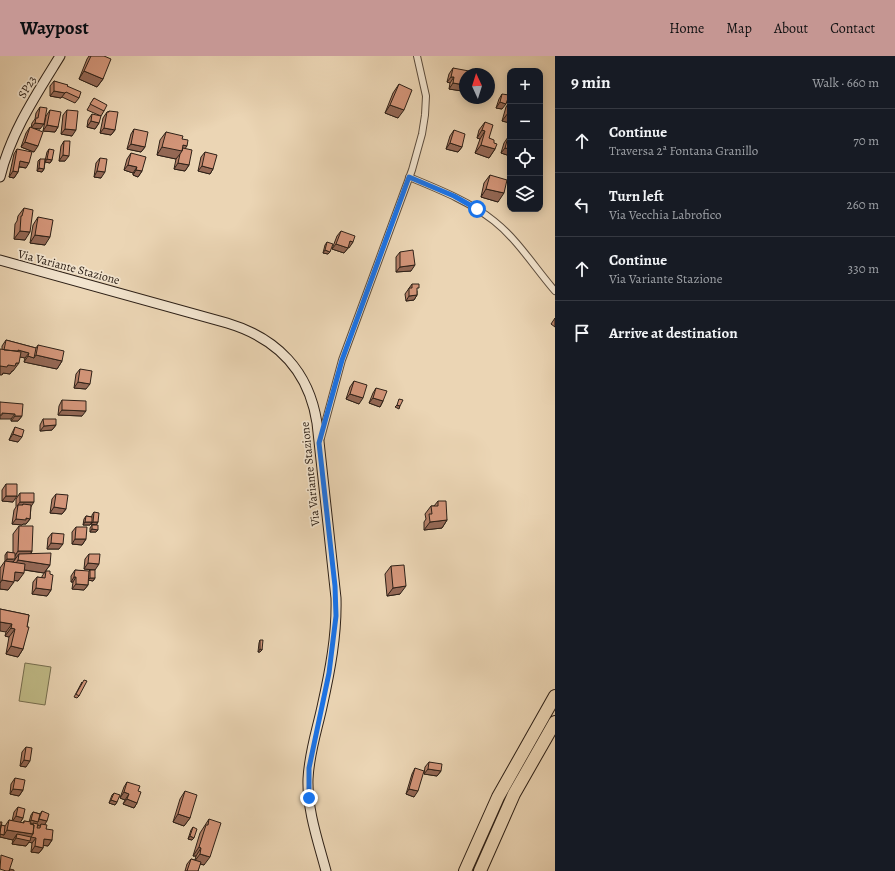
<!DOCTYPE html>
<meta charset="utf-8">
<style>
:root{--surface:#171b24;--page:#20242c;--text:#f1f3f6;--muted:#9ea1a6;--line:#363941;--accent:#c59692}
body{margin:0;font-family:Alegreya,serif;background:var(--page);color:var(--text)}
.controls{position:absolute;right:12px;top:12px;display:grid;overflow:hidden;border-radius:8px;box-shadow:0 2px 10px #0003}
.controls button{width:36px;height:36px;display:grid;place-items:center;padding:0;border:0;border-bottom:1px solid var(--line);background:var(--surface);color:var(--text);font:20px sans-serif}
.compass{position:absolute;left:459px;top:12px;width:36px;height:36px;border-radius:50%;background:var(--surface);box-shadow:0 2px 10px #0003;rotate:356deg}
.stop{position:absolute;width:12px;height:12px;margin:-9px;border:3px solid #1a73e8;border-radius:50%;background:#fff}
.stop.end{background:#1a73e8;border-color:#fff;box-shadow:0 1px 4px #0008}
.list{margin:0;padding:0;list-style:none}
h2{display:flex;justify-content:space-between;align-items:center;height:52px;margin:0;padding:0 16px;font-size:17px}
h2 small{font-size:13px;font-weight:400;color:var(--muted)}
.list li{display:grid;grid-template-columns:26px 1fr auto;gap:12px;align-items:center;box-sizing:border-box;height:64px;padding:0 16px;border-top:1px solid var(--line)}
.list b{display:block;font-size:15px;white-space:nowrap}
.list p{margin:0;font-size:13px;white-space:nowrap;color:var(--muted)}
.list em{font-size:13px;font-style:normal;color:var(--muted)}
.icon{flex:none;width:22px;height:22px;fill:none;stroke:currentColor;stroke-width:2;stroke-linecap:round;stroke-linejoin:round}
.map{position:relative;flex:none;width:555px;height:815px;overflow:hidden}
header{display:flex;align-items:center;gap:24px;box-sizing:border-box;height:56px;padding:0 20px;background:var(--accent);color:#111}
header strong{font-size:19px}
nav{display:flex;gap:22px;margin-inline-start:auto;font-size:14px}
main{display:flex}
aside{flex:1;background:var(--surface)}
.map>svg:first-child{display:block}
</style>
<header>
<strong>Waypost</strong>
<nav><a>Home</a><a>Map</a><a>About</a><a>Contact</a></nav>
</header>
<main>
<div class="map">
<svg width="555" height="815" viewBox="0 0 555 815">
<rect width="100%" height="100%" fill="#ebd5b4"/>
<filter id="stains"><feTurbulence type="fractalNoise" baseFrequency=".005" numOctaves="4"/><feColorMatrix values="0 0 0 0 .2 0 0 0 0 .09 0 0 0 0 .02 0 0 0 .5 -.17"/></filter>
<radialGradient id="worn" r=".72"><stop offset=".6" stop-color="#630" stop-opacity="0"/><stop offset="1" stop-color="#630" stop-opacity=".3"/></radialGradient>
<path fill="#c0bb87" stroke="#766e4f" d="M25,607L51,611L45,649L19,645Z"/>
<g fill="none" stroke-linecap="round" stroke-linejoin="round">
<g stroke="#5c4d3e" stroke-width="8">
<path id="street" d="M409,121C438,133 469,145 494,165C518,184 535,212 555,235
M321,382L342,304L412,114L422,78L425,59L426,40L417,0"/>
</g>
<g stroke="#2d2017" stroke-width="11">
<path id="secondary" d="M0,121C11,76 36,39 60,0
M0,204L227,267C277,282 309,315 317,367L336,542C337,579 330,615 322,651C317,674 309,698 308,723C307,754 318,785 326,815"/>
</g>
<g stroke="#2d2017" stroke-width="14">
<path id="highway" d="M465,815L498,741L555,640
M480,815L514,738L555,666"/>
</g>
<use href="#street" stroke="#f2e4ce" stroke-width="6"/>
<use href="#secondary" stroke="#f2e4ce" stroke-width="9"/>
<use href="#highway" stroke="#ebd5b4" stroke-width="12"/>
</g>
<path fill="#b58068" stroke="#2d2017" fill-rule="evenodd" d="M89,0H104L103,23L97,31L79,23L87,3Z
M453,12L465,18V31L462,35L449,33L450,27L447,26L449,18Z
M54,25L67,30L79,42L75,47L62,41L61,42L50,40V30Z
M399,28L398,62L385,57L393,37Z
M502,38V53L496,52L499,43Z
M94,42L104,55L101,60L87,54Z
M510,45V67L502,65L506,51Z
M40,51V73L32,72L34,96L21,91L26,77L30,71L31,72L32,67L35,63L36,57Z
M50,54L58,71L55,76L43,75L46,60Z
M67,54L72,80L61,78L63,59Z
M109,55L115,74L111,79L100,77L103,62L107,56H108Z
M92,58L99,67L95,73L87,71L88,64Z
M485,66L489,82L494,87L495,93L489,102L475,97L480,83L477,82L479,74Z
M134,73L145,91L141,96L127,93L131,78Z
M454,74L462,91L458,96L446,93L450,80Z
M166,76L182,83L189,109L185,115L174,113L176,103L157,99L160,84Z
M508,81L510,100L501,97L504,87Z
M64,85L65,105H59L61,90Z
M17,93L26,112L19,111L18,116L14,122L9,121L14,98Z
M49,93L52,104L50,107L45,106L44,113L42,116L37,115L38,105L40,103L45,105L47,96Z
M205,96L213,113L210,118L198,115L201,101Z
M131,97L142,115L138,121L133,119V117L124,114L127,103Z
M100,102L101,122L94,121L96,107Z
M490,119L498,146L481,141L484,127Z
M24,152L25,184L14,183L15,168L17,165L18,160Z
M38,161L45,189L30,187L33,169Z
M341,175L353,186L344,197L332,193L337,180Z
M327,186L328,198L323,197L325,189Z
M400,196L411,215L396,216V201Z
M412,228L417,235V239L414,244L406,245L405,238Z
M555,262V271L551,268Z
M6,284L36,292L38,289L62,305L57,313L24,306L25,302L20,301L13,315H12L10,318L3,317L2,319V290Z
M80,313L86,333L74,332L76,318Z
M354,325L359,348L346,343L350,331Z
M376,332L383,345L380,351L369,347L373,337Z
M62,344L82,360L58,359L59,350Z
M0,346L22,360L18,365H11V363Z
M43,363L56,369L52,374L40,375V369Z
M15,371L18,386L9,384L12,377Z
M6,428L13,446L2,445V434Z
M20,437L31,450L30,463L26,468H23L22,469L12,468L14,454L16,451V443Z
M56,438L66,453L62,458L50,457L52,443Z
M438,445L447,464L442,472L424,474V466L426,463L425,458L431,450H434Z
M94,456L98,466L96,469L91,468V467L90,469H83L84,463L86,460L92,461V459Z
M92,469L96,476H90V472Z
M19,470L32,495L31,498L50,509L44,517L24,514L18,525L14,524L8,534L0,533V512L5,505V499L7,496L13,497V478ZM14,503H15L13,506H7H13Z
M76,471L86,483L82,489L72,488V476Z
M52,477L59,493H47L48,482Z
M89,498L95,514L84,513L85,503Z
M391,510L400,538L387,540L385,518Z
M75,514L88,516L90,514L95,522L93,525L88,524V529L84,534L72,533L73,526H71V520Z
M46,515L50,518L51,534L47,540L32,538L33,526L37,521L42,522V520Z
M0,553L29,559L23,593L18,601L6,598L9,581L5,580L6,576Z
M260,584L262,594L260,596H258L259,587Z
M82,626L79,640L77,642L74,641Z
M26,691V711L20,710L22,696Z
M429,706L441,715L437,720L424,718L425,711Z
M415,712L414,741L406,738L412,718Z
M15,722L23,734L19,740L10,738L11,728Z
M127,726L137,747L134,752L123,748L125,744L120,742L124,731Z
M185,735L190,762L184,770L173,766L180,743Z
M114,737L117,746L115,749L109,747L112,739Z
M18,751L23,762L20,766L23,767L24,765L29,766L31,759L33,756L40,758L42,755L46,773L52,784L48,790L43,789V792L39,797L31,796L32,787L29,786L26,790L12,788L13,784L0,781L1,769L5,770L9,764L12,765L14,756Z
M209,763L204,809L200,808L198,815H185L187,808L191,803L195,804L196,800H193L200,777Z
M193,771L192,784L188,783L191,774Z"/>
<path fill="#946855" stroke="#2d2017" d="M84,15L103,23L97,31L79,23Z
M451,21H454L450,27L447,26Z
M453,27L465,29V31L462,35L449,33Z
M54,35L65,37L61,42L50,40Z
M500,46L506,48L502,53L496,52Z
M390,49L404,54L398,62L385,57Z
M508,57H510V67L502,65Z
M91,65L99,67L95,73L87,71Z
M35,67L44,68L40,73L31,72Z
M47,69L58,71L55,76L43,75Z
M104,72L115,74L111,79L100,77Z
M65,73L76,74L72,80L61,78Z
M482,74L485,75L480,83L477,82Z
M25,86L38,90L34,96L21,91Z
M450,87L462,91L458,96L446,93Z
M131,88L145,91L141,96L127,93Z
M183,89L187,90L181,98H180L176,103L157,99L162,91Z
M481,89L495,93L489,102L475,97Z
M505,92L510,93V100L501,97Z
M63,99L69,100L65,105H59Z
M47,103L52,104L50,107L45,106Z
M20,105L29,107L26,112L16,110Z
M178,107L189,109L185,115L174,113Z
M128,109L137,111L133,117L124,114Z
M202,110L213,113L210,118L198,115Z
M39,112L44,113L42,116L37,115Z
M136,114L142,115L138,121L133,119Z
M13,115L18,116L14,122L9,121Z
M97,115L105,116L101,122L94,121Z
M486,133L504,137L498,146L481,141Z
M20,175L30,176L25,184L14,183Z
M35,179L50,181L45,189L30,187Z
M350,185L353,186L349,192L346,191Z
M336,188L348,192L344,197L332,193Z
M325,194L330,196L328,198L323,197Z
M415,209L411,215L396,216L400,211Z
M417,239L414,244L406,245L409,240Z
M18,294L29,297L25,302L16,300Z
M36,299L62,305L57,313L24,306L28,300L34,302Z
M16,307H19L13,315H12L10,318L3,317L2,319H0V310L8,309Z
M78,326L90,328L86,333L74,332Z
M350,338L363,342L359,348L346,343Z
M373,342L383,345L380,351L369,347Z
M397,349L400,350L399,353L395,351Z
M62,354L86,355L82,360L58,359Z
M2,357L15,358L11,363H0V359Z
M15,360H22L18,365H11Z
M56,369L52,374L40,375L44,370Z
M13,378L22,381L18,386L9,384Z
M6,440H17L13,446L2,445Z
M20,446H34L30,452L23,449V448L21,452L17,450Z
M54,451L66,453L62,458L50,457Z
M26,462L30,463L26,468H23L22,469L12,468L16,463Z
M447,464L442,472L424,474L430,466Z
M85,466H92L90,469H83Z
M93,466H98L96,469L91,468Z
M92,473L98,474L96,476H90Z
M75,483H86L82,489L72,488Z
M51,487L63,488L59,493H47Z
M18,495H32L27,503L19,498L13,506H5L7,503H13Z
M18,504L50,509L44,517L13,512Z
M88,507L99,508L95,514L84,513Z
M15,516L24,517L18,525L10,524Z
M74,521H76L73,526H71Z
M90,522H95L93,525L88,524Z
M2,524L14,526L8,534L0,533V527Z
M76,528L88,529L84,534L72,533Z
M406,530L400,538L387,540L393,532Z
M36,532L51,534L47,540L32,538Z
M0,566L12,568L6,576L0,575Z
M11,572L15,573L9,581L5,580Z
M11,590L23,593L18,601L6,598Z
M260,593L262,594L260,596H258Z
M24,704L30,705L26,711L20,710Z
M428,713L441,715L437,720L424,718Z
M13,733L23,734L19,740L10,738Z
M409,733L418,735L414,741L406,738Z
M124,736L129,738L125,744L120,742Z
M127,743L137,747L134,752L123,748Z
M111,744L117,746L115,749L109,747Z
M178,758L190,762L184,770L173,766Z
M16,760L23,762L20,767L12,766Z
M39,763L47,765L43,771L41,768L40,770L29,767L31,764L38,766Z
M7,774L33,778L36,782L32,787L29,786L26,790L12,788L16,782L17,778L13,784L0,781V778L4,779Z
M190,780L194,782L192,784L188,783Z
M44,783L52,784L48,790L40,789Z
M35,790L43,792L39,797L31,796Z
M199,791L201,792L196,800H193Z
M200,798L210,801L204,809L194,806Z"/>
<path fill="#d39579" stroke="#2d2017" d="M91,0H104L111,3L103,23L84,15Z
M453,12L469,15L468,18H465V29L453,27L454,21H451Z
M54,25L68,29L67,30L81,36L79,42L66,36L65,37L54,35Z
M399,28L412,34L404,54L390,49Z
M502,38L509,39L506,48L500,46Z
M94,42L107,49L104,55L90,48Z
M510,49V57H508Z
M40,51L47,52L44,68L35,67L36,62H38Z
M50,54L61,56L58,71L47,69Z
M67,54L78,55L76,74L65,73Z
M109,55L118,56L115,74L104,72L107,56H109Z
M92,58L101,60L99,67L91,65Z
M485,66L493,69L489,82L494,84V87L497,88L495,93L481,89L485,75L482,74Z
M30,71L43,76L38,90L25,86Z
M134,73L148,76L145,91L131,88Z
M454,74L465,78L462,91L450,87Z
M166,76L183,80L182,83L188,84L187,90L183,89L182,95L162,91Z
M508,81L510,82V93L505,92Z
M64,85H70L69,100L63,99Z
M183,92L192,94L189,109L178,107L180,98L182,95Z
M17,93L32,96L29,107L20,105L18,116L13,115Z
M49,93L54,94L52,104L47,103Z
M205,96L217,99L213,113L202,110Z
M131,97L146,101L142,115L136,114L137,111L128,109Z
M100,102L107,103L105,116L97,115Z
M40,103H45L44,113L39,112Z
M490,119L507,124L504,137L486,133Z
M24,152L33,154L30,176L20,175L21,160H22Z
M38,161L53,164L50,181L35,179Z
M341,175L355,180L353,186L350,185L348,192L336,188Z
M327,186L333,188L330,196L325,194Z
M413,194L415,209L400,211V196Z
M412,228H419V232H417V239L409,240V232H412Z
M6,284L36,292L34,302L28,300L29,297L18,294V295L4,294Z
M38,289L64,295L62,305L36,299Z
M0,293L21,296L19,307H16L15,310L8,309L7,311L0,310Z
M80,313L92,315L90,328L78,326Z
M354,325L367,329L363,342L350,338Z
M376,332L387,335L383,345L373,342Z
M399,343L403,344L400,350L397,349Z
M62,344L86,345V355L62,354Z
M0,346L23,348L22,360H15V358L2,357V359H0Z
M43,363H56V369L44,370Z
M15,371L24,374L22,381L13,378Z
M6,428H17V440H6Z
M20,437H34V446H20Z
M56,438L68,439L66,453L54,451Z
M438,445H446L447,464L430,466L429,458H432L431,450H438Z
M23,448L31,449L30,463L26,462V464L16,463L18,449H23Z
M94,456L99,457L98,466H93Z
M86,460L92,461V466H85Z
M92,469H98V474L92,473Z
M19,470H33L32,495H18Z
M76,471H87L86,483H75Z
M52,477L64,478L63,488L51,487Z
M7,496L15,497V503H7Z
M51,497L50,509L18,504L19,498Z
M89,498H100L99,508L88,507Z
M5,505L25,508L24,517L15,516L14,526L2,524Z
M404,509L406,530L393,532L391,510Z
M75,514L89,515L88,529L76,528V521H74Z
M90,514H95V522H90Z
M46,515H50V518L53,519L51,534L36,532L37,521L45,522Z
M0,553L29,559L27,571H29L23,593L11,590L15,573L11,572L12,568L0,566Z
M260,584H263L262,594L260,593Z
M84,624L87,625L79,640L76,638Z
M26,691L32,692L30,705L24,704Z
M429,706L442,708L441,715L428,713Z
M415,712L424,715L418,735L409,733Z
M15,722L25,724L23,734L13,733Z
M127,726L140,730L138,735L141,736L137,747L127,743L129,738L124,736Z
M185,735L197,739L190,762L178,758Z
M114,737L120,739L117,746L111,744Z
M18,751L25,753L23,762L16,760Z
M42,755L49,758L47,765L39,763Z
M33,756L40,758L38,766L31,764Z
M209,763L221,767L210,801L200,798L201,792L199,791L206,769H208Z
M9,764L24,767V765L31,766L30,768L34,769L33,778L7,774Z
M0,766H2L0,775Z
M33,767L38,768L37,772H40L41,768L47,769L46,773L53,774L52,784L44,783L43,792L35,790L36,782L31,781L33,778L34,769H33Z
M1,769L5,770L4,779L0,778Z
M193,771L197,773L194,782L190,780Z
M17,778L31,781L30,785L16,782Z
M1,799L13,803L9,815H6L0,813Z
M191,803L201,806L198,815H187Z
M10,813L14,814V815H9Z"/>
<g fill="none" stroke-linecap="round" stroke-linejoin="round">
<path stroke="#1a73e8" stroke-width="5" d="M309,742V712L329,617L336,560L335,530L319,387L342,304L409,121L454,140L477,153"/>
</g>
<g text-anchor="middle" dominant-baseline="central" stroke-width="3.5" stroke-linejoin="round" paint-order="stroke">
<g font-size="12" fill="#2d2017" stroke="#f2e4ce">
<text transform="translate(27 31) rotate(-59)">SP23</text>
<text transform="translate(69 211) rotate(15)">Via Variante Stazione</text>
<text transform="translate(310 418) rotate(-96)">Via Variante Stazione</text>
</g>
</g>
<rect width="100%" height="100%" filter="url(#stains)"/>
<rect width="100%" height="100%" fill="url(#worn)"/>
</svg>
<div class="controls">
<button>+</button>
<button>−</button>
<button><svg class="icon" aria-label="locate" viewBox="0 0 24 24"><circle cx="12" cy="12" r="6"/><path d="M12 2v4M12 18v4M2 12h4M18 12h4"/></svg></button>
<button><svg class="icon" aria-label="layers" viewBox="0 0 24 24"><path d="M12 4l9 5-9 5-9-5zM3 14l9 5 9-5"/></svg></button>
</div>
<svg class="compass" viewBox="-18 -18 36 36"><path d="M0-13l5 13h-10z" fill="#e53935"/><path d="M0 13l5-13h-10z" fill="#9ea1a6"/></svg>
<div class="stop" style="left:477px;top:153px"></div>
<div class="stop end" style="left:309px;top:742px"></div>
</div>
<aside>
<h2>9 min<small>Walk · 660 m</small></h2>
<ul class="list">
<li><svg class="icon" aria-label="ahead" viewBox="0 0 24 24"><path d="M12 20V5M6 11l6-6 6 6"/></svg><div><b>Continue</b><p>Traversa 2ª Fontana Granillo</p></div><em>70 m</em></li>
<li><svg class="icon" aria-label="left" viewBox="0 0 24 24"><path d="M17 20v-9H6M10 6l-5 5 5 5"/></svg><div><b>Turn left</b><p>Via Vecchia Labrofico</p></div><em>260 m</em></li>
<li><svg class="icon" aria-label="ahead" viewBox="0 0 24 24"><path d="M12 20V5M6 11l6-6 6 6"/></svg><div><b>Continue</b><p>Via Variante Stazione</p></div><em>330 m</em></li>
<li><svg class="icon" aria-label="arrive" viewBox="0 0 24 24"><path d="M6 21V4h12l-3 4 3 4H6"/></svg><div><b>Arrive at destination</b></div></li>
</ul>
</aside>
</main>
